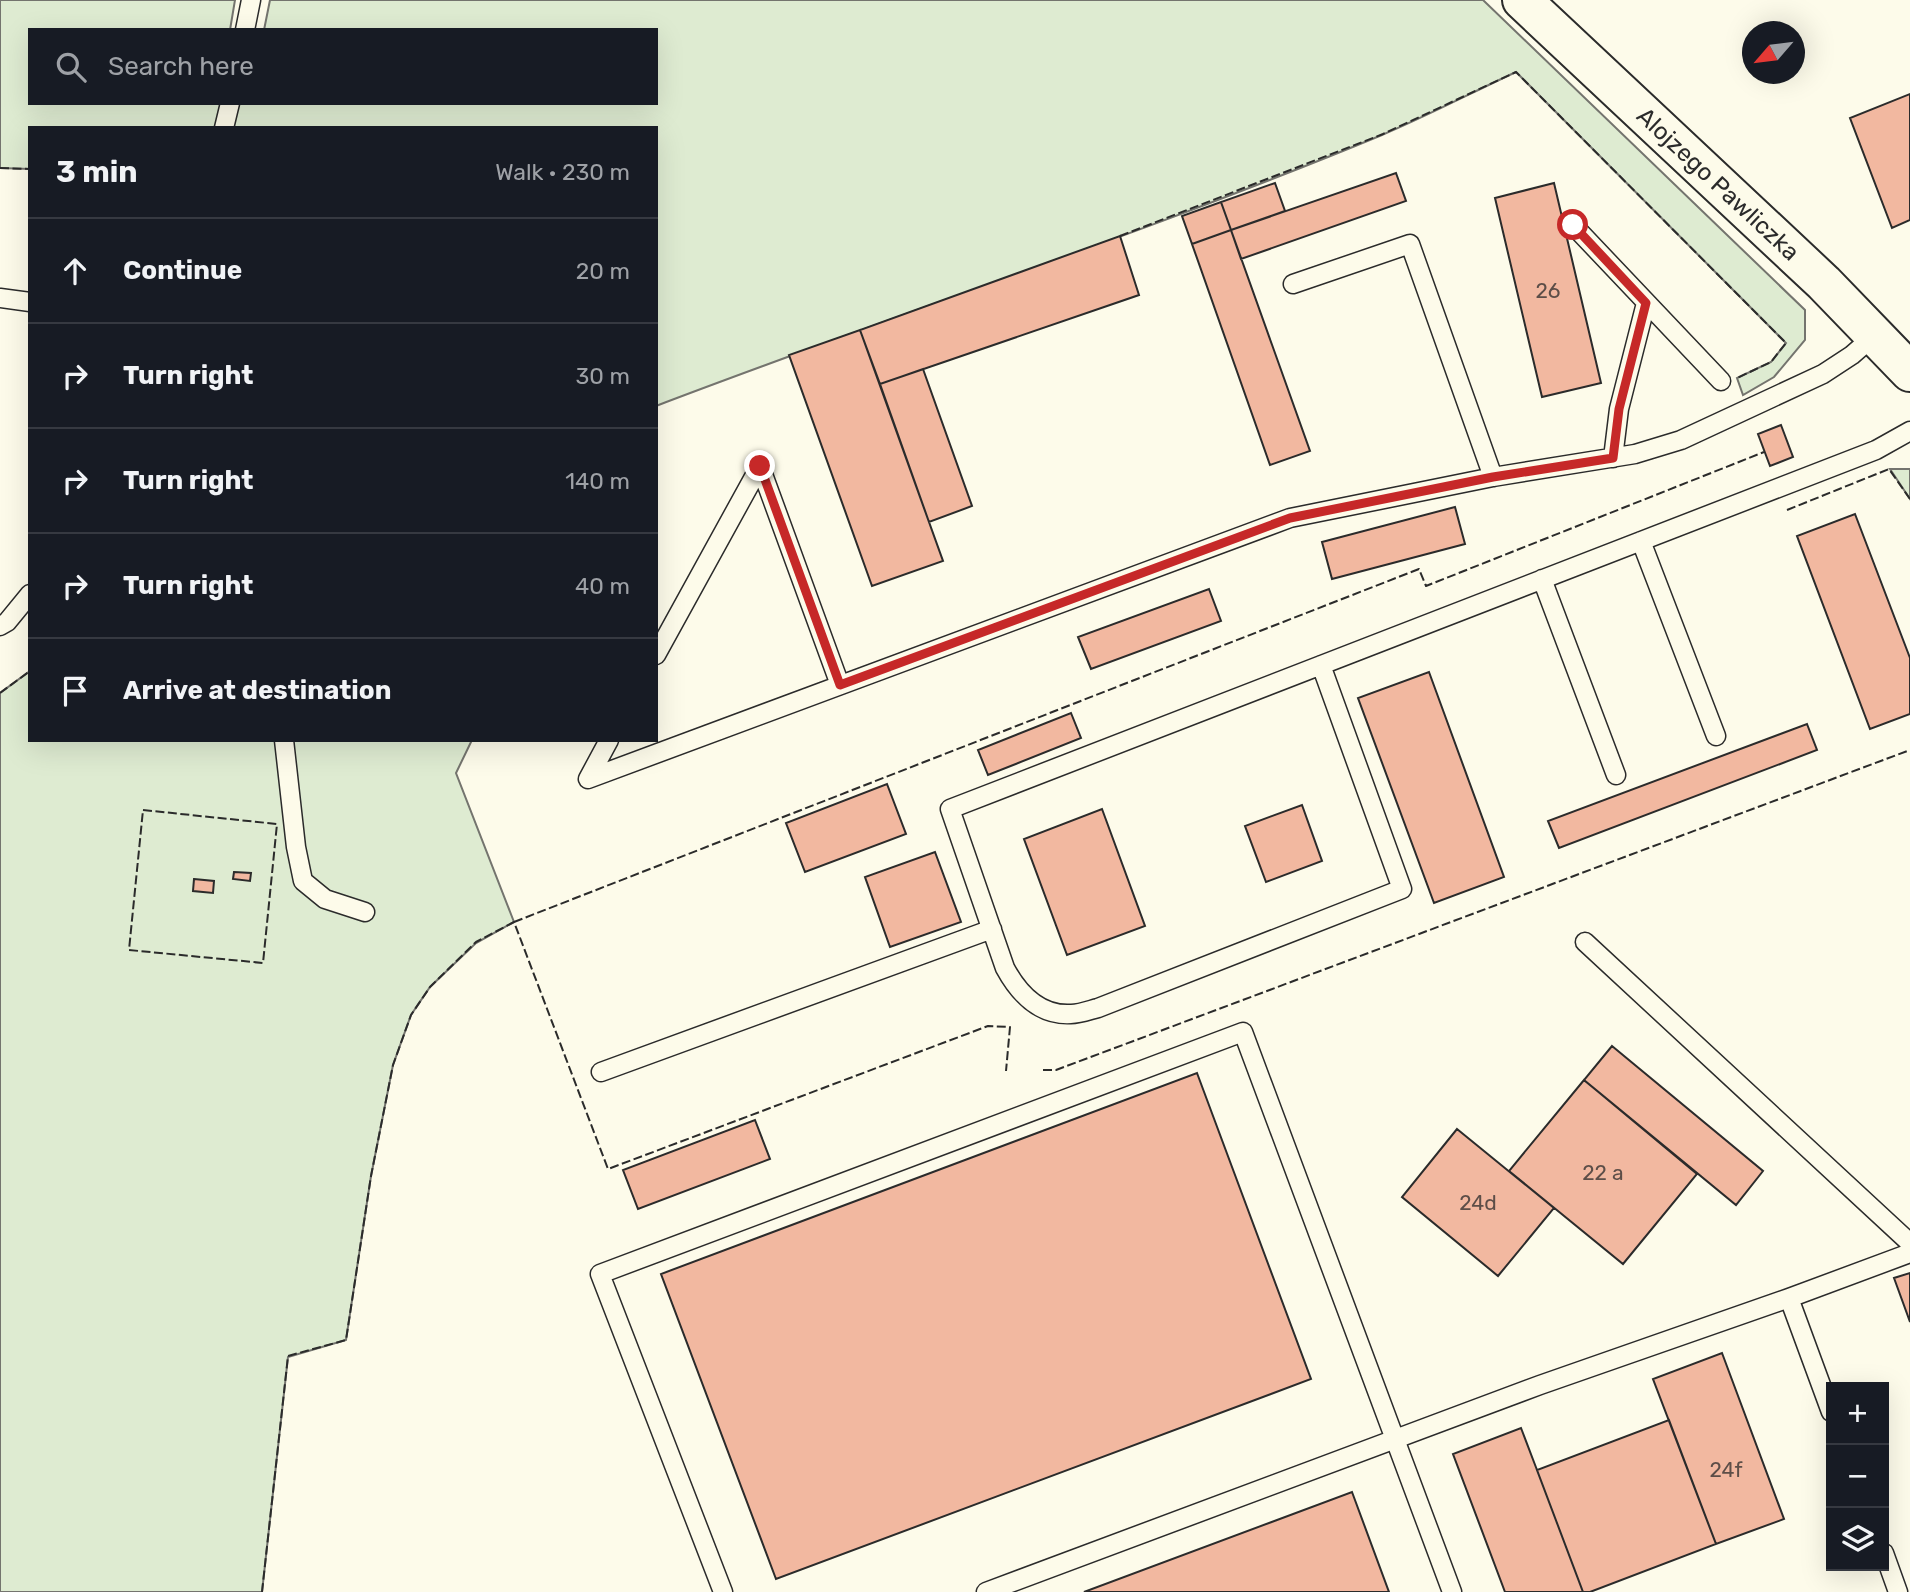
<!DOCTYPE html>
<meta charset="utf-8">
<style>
:root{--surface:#171b24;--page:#20242c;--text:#f1f3f6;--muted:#9ea1a6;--line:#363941}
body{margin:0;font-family:Rubik,sans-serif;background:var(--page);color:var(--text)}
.controls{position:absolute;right:21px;bottom:21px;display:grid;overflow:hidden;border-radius:0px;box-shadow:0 7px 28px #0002}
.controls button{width:63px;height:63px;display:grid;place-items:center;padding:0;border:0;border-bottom:2px solid var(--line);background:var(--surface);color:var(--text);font:35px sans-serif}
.compass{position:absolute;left:1742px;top:21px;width:63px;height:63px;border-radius:50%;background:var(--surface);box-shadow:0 7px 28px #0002;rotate:242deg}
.stop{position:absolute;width:21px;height:21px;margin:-16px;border:5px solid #c62828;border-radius:50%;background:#fff}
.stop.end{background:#c62828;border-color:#fff;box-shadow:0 2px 7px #0008}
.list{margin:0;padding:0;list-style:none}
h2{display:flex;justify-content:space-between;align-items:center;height:91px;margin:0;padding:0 28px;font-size:30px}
h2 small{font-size:23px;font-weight:400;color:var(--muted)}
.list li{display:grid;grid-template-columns:46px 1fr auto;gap:21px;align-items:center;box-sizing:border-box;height:105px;padding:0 28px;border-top:2px solid var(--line)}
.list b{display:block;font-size:26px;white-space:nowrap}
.list em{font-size:23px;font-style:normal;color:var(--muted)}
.icon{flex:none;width:38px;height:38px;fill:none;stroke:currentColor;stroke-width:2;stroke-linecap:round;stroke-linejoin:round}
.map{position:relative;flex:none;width:1910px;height:1592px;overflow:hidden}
.search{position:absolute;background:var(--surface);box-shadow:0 7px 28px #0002;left:28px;top:28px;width:630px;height:77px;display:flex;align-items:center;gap:18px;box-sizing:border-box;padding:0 24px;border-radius:0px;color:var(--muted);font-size:26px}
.panel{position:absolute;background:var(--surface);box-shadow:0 7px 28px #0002;left:28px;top:126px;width:630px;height:616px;border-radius:0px}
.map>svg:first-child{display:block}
</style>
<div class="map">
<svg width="1910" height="1592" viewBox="0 0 1910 1592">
<rect width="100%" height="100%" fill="#fdfbea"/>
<path fill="#deebd1" stroke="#74746e" stroke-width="2" d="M0,0H235L230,30H30V103H656V30H264L270,0H1483L1805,310V340L1774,377L1743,395L1737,378L1771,362L1786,343L1516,72C1471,93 1427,116 1382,135C1143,234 897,314 656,406V128H30V169L0,168Z
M1890,469H1910V499Z
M30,671V740H472L456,773L514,922L476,943L430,987L411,1015L393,1065L371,1176L346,1340L288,1357L262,1592H0V693Z"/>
<path fill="#f2b8a0" stroke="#2b2b2b" stroke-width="2" d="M1910,94V220L1892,228L1850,118Z
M1396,173L1406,201L1241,259L1231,230Z
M1275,183L1285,211L1231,230L1221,202Z
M1554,183L1601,383L1542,397L1495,198Z
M1221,202L1231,230L1192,244L1182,216Z
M1231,230L1310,451L1270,465L1192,244Z
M1120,236L1139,295L880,384L860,330Z
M860,330L943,561L872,586L789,355Z
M923,369L972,506L929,522L880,384Z
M1781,425L1793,457L1770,466L1758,434Z
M1455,507L1465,544L1332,579L1322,542Z
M1855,514L1910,658V714L1870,729L1797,536Z
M1209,589L1221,621L1091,669L1078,637Z
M1429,672L1504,877L1434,903L1358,698Z
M1071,713L1081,738L988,775L978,750Z
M1807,724L1817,750L1559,848L1548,821Z
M887,784L906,834L805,872L786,823Z
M1302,805L1322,861L1266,882L1245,826Z
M1102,809L1145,926L1067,955L1024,839Z
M935,852L961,922L890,947L865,877Z
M234,872L251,873L250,881L233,879Z
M194,879L214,881L213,893L193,891Z
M1612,1046L1763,1171L1736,1205L1584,1080Z
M1197,1073L1311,1379L776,1579L661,1274Z
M1584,1080L1697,1174L1623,1264L1509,1171Z
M755,1120L770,1159L638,1209L623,1170Z
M1457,1129L1554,1208L1498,1276L1402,1197Z
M1910,1273V1322L1894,1278Z
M1722,1353L1784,1519L1716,1544L1653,1379Z
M1669,1420L1716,1544L1590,1592H1583L1537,1470Z
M1521,1428L1537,1470L1583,1592H1505L1453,1454Z
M1352,1492L1389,1592H1084Z"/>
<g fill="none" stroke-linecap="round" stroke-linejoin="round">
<g stroke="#2b2b2b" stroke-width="21">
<path id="lane" d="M245,30L251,0
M224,128L230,103
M1573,225L1721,381
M1293,284L1410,244L1493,477
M0,298L30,302
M1613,458L1619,409L1646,303
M1641,541L1716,736
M1542,579L1616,775
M0,626L7,622L30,594
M656,655L760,466L840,685
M1321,665L1402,889L1098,1008C1090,1010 1080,1014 1071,1014C1039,1016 1018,992 1005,968L950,809L1876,450L1910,431
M284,740L296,847L303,881L325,899L365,912
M609,740L588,779L1290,518L1493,477L1635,454L1681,440L1823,374L1852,355L1875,335
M1585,942L1910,1243
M601,1072L992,929
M1789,1298L1831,1412
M1884,1553L1898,1592
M723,1592L600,1274L1243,1032L1452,1592
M986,1592L1540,1385L1789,1298L1910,1253"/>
</g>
<g stroke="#2b2b2b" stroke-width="42">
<path id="secondary" d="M1522,0L1824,283L1910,372"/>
</g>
<use href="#lane" stroke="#fdfbea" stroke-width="18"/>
<use href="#secondary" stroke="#fdfbea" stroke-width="38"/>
<path stroke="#2b2b2b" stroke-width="2" stroke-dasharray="9 3.5" stroke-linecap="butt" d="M0,168L30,169
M1120,236L1383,134L1516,72L1786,343L1771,362L1737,378
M1787,510L1889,469L1910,499
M0,693L30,671
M143,810L277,824L263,963L129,950Z
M514,922L1419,569L1426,586L1764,452
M1043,1070H1056L1910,750
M262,1592L288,1356L346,1340L371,1176L393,1065L411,1015L430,987L476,942L514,922L608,1169L988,1026L1010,1027L1006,1071"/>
</g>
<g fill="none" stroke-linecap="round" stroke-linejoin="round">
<path stroke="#c62828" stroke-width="9" d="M760,466L840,685L1290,518L1493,477L1613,458L1619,409L1646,303L1573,225"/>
</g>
<g text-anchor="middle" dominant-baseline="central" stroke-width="5" stroke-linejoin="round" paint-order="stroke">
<g font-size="21" fill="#5d4e48">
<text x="1548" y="290">26</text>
<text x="1603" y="1172">22 а</text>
<text x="1478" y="1202">24d</text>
<text x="1726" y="1469">24f</text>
</g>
<g font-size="24" fill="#2b2b2b" stroke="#fdfbea">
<text transform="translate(1718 184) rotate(43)">Alojzego Pawliczka</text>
</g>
</g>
</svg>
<div class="controls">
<button>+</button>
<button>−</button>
<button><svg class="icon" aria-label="layers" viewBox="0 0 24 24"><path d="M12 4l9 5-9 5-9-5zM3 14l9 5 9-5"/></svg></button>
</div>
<svg class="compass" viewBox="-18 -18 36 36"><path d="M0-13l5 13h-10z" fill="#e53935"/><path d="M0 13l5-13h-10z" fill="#9ea1a6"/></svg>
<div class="stop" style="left:1573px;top:225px"></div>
<div class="stop end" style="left:760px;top:466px"></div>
<div class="search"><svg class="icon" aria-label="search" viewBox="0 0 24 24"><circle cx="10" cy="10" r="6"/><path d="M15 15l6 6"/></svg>Search here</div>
<section class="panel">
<h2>3 min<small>Walk · 230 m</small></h2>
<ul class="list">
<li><svg class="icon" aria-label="ahead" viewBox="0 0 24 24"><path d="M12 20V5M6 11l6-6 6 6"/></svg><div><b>Continue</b></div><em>20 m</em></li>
<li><svg class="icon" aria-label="right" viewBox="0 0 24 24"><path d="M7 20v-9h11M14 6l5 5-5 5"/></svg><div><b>Turn right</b></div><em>30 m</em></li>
<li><svg class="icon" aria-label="right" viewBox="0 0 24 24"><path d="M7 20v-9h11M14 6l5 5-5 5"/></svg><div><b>Turn right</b></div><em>140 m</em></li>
<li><svg class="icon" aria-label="right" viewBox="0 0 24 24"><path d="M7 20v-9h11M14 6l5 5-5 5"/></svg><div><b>Turn right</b></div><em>40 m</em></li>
<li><svg class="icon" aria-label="arrive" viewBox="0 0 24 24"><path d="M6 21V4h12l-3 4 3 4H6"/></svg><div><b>Arrive at destination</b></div></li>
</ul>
</section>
</div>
